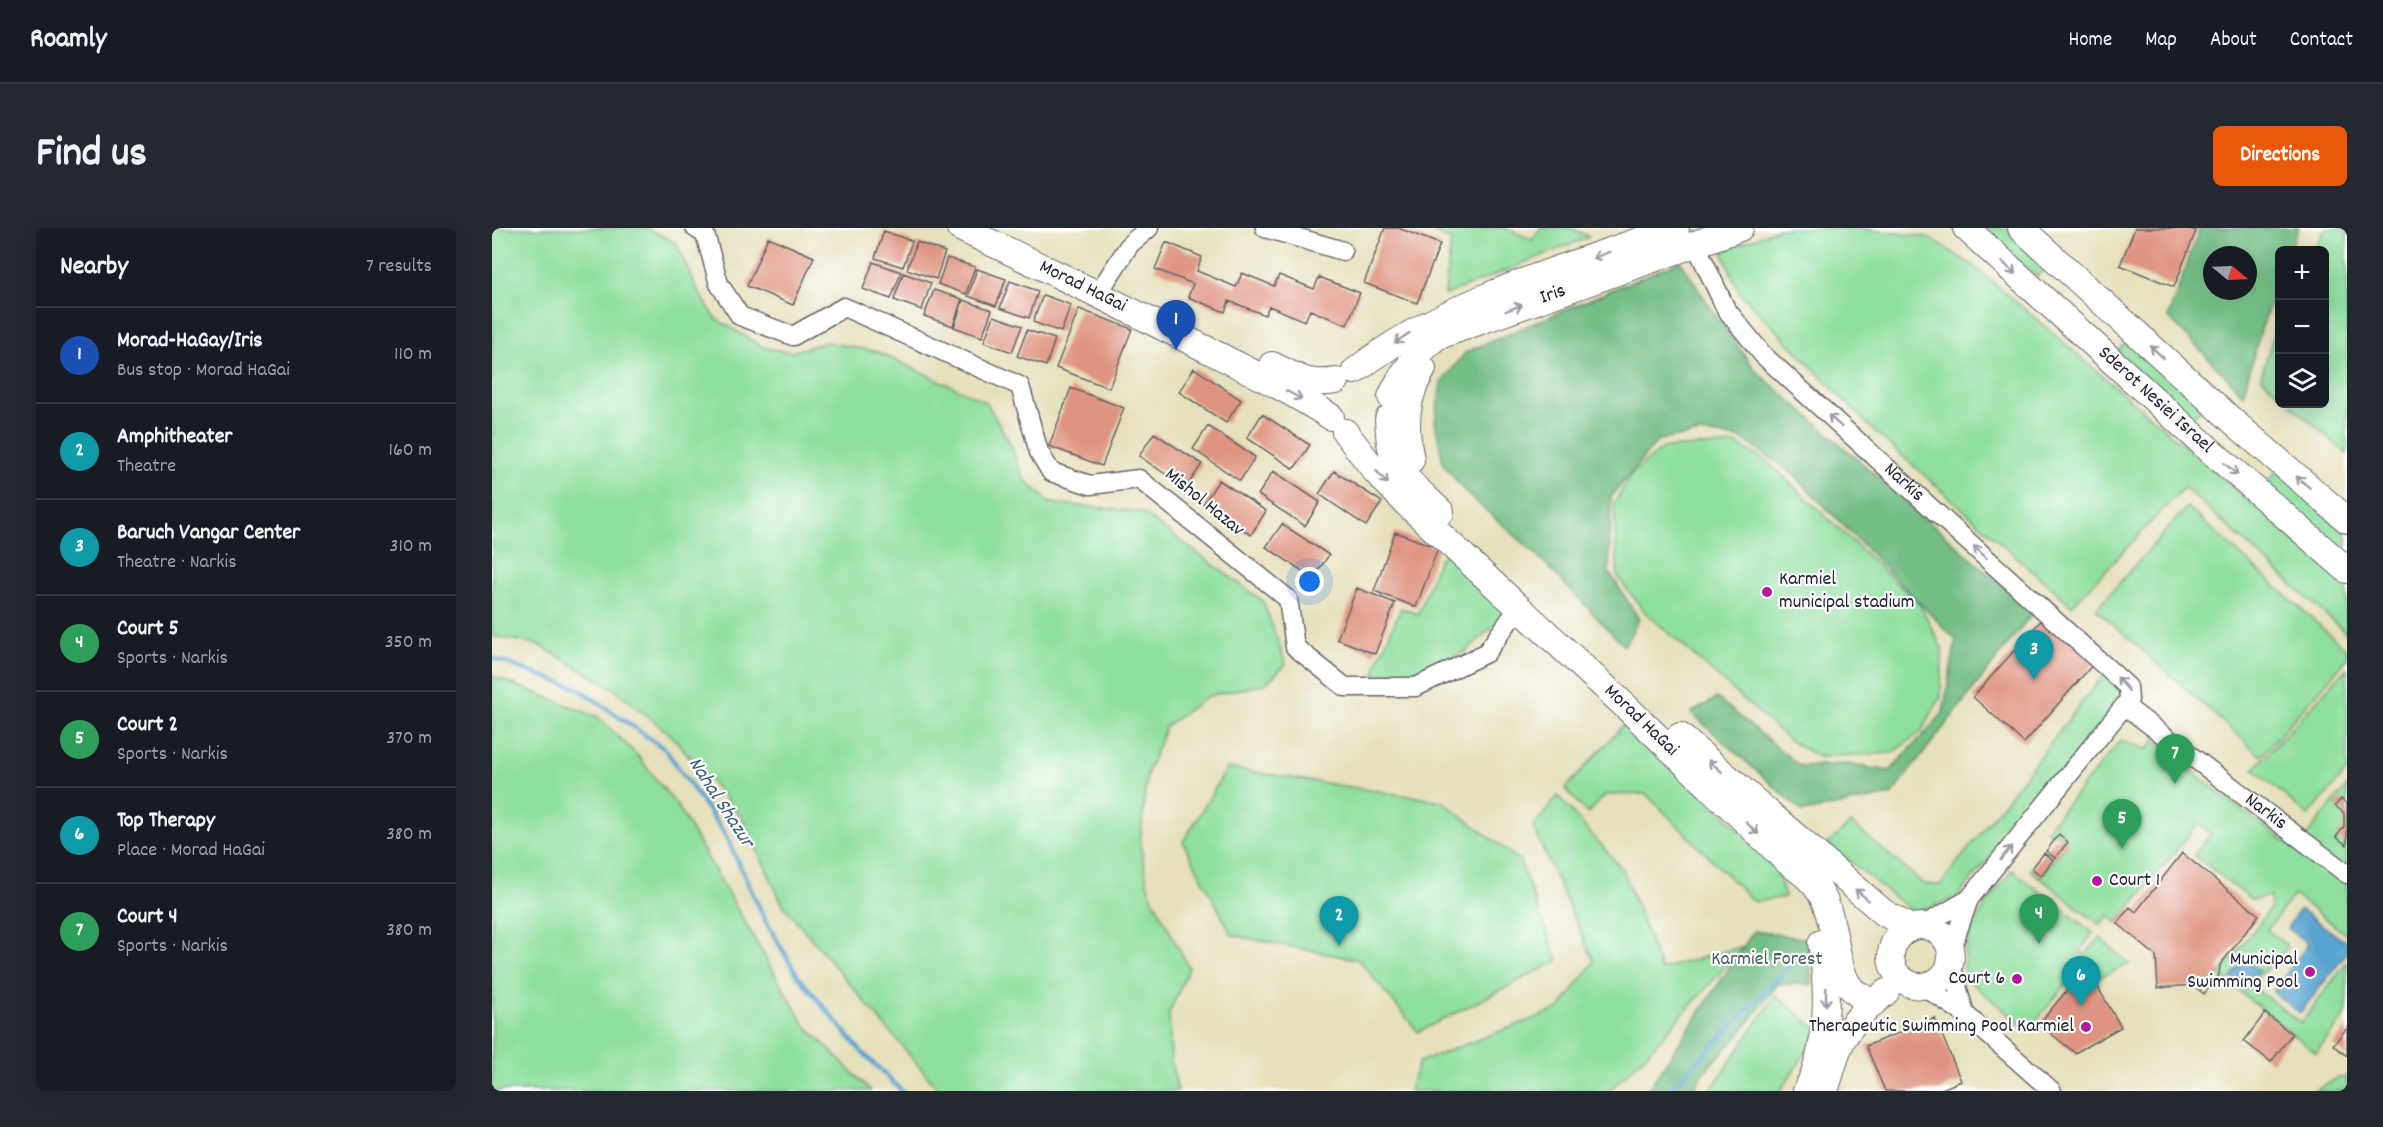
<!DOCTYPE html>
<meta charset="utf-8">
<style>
:root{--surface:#171b24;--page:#242831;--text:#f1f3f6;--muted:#9ea1a6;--line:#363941;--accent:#ea580c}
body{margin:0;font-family:Dekko,sans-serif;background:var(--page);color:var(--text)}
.controls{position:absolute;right:18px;top:18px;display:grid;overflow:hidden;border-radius:9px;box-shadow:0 6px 24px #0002}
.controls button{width:54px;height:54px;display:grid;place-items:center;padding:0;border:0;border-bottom:2px solid var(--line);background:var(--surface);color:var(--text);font:30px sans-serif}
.compass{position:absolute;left:1711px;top:18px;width:54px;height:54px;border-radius:50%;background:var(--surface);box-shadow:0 6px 24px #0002;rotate:109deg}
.you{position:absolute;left:818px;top:354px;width:21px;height:21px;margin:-15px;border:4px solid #fff;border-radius:50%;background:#1a73e8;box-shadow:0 0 0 9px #1a73e833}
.badge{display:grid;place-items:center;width:39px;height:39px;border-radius:50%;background:var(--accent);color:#fff;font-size:20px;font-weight:700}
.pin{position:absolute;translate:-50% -50px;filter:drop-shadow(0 2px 3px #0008)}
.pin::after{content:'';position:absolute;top:32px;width:21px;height:18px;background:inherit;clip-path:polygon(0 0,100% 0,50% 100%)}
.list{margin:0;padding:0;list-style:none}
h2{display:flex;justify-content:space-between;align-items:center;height:78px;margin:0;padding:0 24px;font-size:26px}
h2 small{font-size:20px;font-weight:400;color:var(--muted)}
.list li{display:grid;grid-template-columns:39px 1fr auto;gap:18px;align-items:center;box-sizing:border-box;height:96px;padding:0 24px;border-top:2px solid var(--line)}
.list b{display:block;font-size:22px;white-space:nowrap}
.list p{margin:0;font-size:20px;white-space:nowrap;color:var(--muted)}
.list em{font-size:20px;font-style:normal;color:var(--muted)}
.icon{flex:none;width:33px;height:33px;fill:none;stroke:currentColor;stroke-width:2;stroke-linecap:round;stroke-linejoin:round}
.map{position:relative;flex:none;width:1855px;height:863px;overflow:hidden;border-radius:9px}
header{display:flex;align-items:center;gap:36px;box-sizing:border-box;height:84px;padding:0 30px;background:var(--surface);border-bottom:2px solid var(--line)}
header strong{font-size:28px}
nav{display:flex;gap:33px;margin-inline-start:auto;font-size:21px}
.intro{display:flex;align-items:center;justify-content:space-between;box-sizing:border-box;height:144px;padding:0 36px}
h1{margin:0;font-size:42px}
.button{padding:15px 27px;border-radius:9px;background:var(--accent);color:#fff;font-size:21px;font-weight:700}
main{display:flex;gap:36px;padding:0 36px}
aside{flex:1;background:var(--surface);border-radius:9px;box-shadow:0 6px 24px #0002}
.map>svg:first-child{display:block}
</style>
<header>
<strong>Roamly</strong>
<nav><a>Home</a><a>Map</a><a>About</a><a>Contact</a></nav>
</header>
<div class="intro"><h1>Find us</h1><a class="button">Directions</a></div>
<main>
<aside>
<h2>Nearby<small>7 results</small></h2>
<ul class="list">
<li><span class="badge" style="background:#1a4fb4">1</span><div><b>Morad-HaGay/Iris</b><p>Bus stop · Morad HaGai</p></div><em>110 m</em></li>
<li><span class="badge" style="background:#0f9aa8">2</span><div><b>Amphitheater</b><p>Theatre</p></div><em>160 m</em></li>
<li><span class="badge" style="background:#0f9aa8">3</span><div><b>Baruch Vangar Center</b><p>Theatre · Narkis</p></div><em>310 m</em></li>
<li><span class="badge" style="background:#2e9e5b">4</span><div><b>Court 5</b><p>Sports · Narkis</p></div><em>350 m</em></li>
<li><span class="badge" style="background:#2e9e5b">5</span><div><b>Court 2</b><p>Sports · Narkis</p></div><em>370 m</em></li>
<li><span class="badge" style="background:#0f9aa8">6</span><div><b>Top Therapy</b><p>Place · Morad HaGai</p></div><em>380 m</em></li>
<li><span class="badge" style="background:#2e9e5b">7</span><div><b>Court 4</b><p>Sports · Narkis</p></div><em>380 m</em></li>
</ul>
</aside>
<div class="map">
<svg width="1855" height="863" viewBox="0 0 1855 863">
<rect width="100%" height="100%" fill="#fff"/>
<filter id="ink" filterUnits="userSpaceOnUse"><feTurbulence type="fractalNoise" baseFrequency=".0167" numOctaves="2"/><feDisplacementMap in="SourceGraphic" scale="12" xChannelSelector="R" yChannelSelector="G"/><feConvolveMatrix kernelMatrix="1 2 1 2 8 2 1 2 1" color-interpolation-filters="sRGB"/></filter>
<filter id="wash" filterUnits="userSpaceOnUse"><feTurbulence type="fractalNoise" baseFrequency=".008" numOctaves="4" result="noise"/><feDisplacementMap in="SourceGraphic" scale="24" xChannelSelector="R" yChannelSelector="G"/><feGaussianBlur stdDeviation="1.35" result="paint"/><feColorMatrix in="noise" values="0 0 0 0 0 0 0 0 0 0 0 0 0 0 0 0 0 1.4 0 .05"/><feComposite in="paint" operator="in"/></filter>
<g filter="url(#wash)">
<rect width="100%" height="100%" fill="#e6e0bb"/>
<path fill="#8fdf9e" stroke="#58806c" stroke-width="1.5" d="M0,0H155L184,15L205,61L224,91L273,120L299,124L335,114L386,124L494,174L516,211L532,251L558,275L649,284L771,373L794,436L773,456L716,468L674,498L655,546L648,616L657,663L697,740L677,785L679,835L686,863H448L291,677L250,590L179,507L121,460L47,417L0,408Z
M933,0H1013L1041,12L1048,0H1080L1097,9L953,67L959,13Z
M1287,0H1362L1436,9L1482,38L1855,357V406L1692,259L1580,378L1380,201L1248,65L1230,24Z
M1491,0H1515L1556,36L1545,49Z
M1834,0H1855V226L1798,176H1832V22H1821Z
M1787,89V166L1769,149Z
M1637,111L1711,178L1699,191L1625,124Z
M1245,216L1276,234L1428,377L1450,420L1449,469L1428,505L1400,525L1327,529L1297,512L1153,384L1126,350L1122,276L1140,245L1171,220Z
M1785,243L1855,307V318L1849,325L1772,258Z
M1695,279L1855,422V431L1769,528L1604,381Z
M958,322L1016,385L974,423L925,446L906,451L883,448L885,435L909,380L926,386L947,331Z
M1855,440V543L1816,588L1762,541Z
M1616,441L1628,455V475L1464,670L1421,684L1336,616L1359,595L1432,656L1448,657Z
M0,448L106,489L145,527L186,579L312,796L379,863H0Z
M1134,494L1283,635L1293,669L1262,674L1154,566L1113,567L1096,586L1073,561Z
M1663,512L1729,567L1804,621L1855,558V707L1802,667L1775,702L1793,716L1795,720L1765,750L1764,761L1809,795L1855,734V785L1824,825L1727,747L1779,680L1778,668L1760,672L1702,627L1719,606L1706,596L1625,695L1616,687L1608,697L1538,642L1540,640L1549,648L1561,633L1552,625L1554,623L1563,630L1576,614L1563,603L1560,607L1554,602L1628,513L1656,521Z
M735,540L950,573L1027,632L1066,733L926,804L867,732L740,707L691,614Z
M1066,568L1131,642L1169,741L1252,718L1154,827L1117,863H917L927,834L1067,781L1102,734L1041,599Z
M1520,642L1601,705L1588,723L1593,727L1608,710L1637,736L1601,752L1591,735L1536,803L1473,749C1467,705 1495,676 1520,642Z
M1283,768L1328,803L1288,863H1218Z
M1855,848V863H1823L1846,849Z"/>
<path fill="#73be85" stroke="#4a7060" stroke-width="1.5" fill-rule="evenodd" d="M1708,0H1807L1797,22H1788L1787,49L1769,102L1751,166L1676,89ZM1720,27H1756V63H1720Z
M1188,33L1217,77L1263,142L1541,384L1399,567L1311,584L1199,485L1225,470L1308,538L1356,536L1398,543L1451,485L1464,412L1299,244L1248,210L1209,205L1166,212L1119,269L1117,344L1147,391L1132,418L1043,325L975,266L951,236L943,194L949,155L974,124Z
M1262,703L1316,711L1320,756H1286L1246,808L1212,844L1200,863H1155Z"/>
<path fill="#58a4d0" stroke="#3d6386" stroke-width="1.5" d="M1808,681L1855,715V725L1808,785L1782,765V762L1815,718V715L1797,701L1796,698Z
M1753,732L1767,743L1753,761L1739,750Z"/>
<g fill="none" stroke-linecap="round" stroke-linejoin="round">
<path stroke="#58a4d0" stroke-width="4.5" d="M0,430L87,461L173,521L233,606L274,694L306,748L368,822L410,863
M1177,863L1297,739"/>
</g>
<g id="blocks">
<path fill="#df9481" d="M893,0H906L948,16L925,75L872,55Z
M1643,0H1696L1704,3L1682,59L1628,37Z
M392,3L420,13L411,39L383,30Z
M276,9L322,29L301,77L255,58Z
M425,14L453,24L444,51L415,41Z
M674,14L710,29L705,43L744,59L750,45L782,58L787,47L822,61L827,49L868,65L855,97L818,82L813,93L777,78L773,87L737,73L733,84L696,69L701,56L663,41Z
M455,30L483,39L474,66L446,56Z
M381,34L409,44L399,71L371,61Z
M485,41L514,51L504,78L476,68Z
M411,45L439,55L430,82L402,72Z
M518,53L546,63L537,90L508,80Z
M442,62L470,71L461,98L432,88Z
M551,67L579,77L569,104L541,94Z
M471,72L500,82L490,109L462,99Z
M587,81L640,101L617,160L564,140Z
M502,88L530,98L520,124L492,114Z
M535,102L563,111L554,138L525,128Z
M702,140L749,172L734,195L687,164Z
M579,160L632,180L610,238L557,218Z
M770,186L818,217L802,241L755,210Z
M716,198L763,229L748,253L701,221Z
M662,205L710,236L694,260L647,228Z
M781,243L828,274L813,298L766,267Z
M842,243L890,274L874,298L827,266Z
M727,252L774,283L759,307L711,276Z
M790,296L837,327L821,350L774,319Z
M903,304L946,320L924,379L882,363Z
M865,360L903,375L883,426L845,411Z
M1552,389L1603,434L1532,515L1481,469Z
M1849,571L1855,576V617L1844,609L1852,599V585L1843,578Z
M1567,606L1576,614L1563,630L1554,623Z
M1552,625L1561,632L1549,648L1540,640Z
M1690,625L1767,687L1728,737L1727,747L1712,766L1701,757L1666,760L1664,728L1625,695L1638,679L1644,684Z
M1594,739L1629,799L1583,825L1547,796Z
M1773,785L1800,806L1779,834L1752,813Z
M1443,790L1469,853L1445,863H1393L1374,818Z
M1855,800V828L1841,817Z"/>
</g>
</g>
<g filter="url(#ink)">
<use href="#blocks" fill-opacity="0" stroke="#676468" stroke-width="1.5"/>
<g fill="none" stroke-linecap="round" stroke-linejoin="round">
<g stroke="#676468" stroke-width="21">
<g id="street">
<path d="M203,0L213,6L227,56L248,88L301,108L352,79L528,158L547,224L559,244L598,257L647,251L796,371L803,419L853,459H924L994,425L1027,379"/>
<path d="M773,0L851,23"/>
<path id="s1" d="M1203,15L1234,81L1271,127L1636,459L1637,472L1477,671L1458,725"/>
<path d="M614,53L638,16L657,0"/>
<path id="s2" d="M1633,478L1855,646"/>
<path d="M1430,698L1477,671"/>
<path d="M1458,733L1473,786"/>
<path d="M1431,758L1473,786L1560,863"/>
</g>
</g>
<g stroke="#676468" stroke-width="28">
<g id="secondary">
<path id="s3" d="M468,0C545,36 622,74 698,113C745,137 795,160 839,189"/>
<path id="s4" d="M1474,0L1720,224L1855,342"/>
<path d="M1529,0L1744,196L1855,292"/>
<path d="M780,137C806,149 815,158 844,153"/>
<path d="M863,143C955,71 1075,39 1184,0"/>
<path id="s5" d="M899,169C910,144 924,127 944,109L1248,0"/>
<path d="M896,191C897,205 897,221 904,234C913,253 934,269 949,284"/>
<path id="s6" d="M853,204L884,244L915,276L1130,475L1296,634C1309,644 1321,652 1329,666C1344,691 1343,740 1358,759C1363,766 1374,771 1381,774"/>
<path d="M919,232C912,199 913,170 931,141"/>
<path d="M1188,508L1391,684L1418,700"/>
<circle cx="1429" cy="728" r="30"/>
<path d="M1314,863C1337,819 1337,762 1329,715"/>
<path d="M1333,863C1338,848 1342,832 1348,817C1357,796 1377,778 1394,764"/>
</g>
</g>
<use href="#street" stroke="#fff" stroke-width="18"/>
<use href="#secondary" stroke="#fff" stroke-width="26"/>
</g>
<defs><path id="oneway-shaft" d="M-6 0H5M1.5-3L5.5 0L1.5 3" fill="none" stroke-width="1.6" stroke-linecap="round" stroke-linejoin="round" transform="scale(1.5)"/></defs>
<g stroke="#9c9ca7">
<use href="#oneway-shaft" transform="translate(1109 27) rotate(160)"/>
<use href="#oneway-shaft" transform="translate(1517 40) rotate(43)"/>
<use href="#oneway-shaft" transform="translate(1022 80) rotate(-20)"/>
<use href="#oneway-shaft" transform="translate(910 110) rotate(147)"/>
<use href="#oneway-shaft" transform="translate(1665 124) rotate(-138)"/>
<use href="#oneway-shaft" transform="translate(802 167) rotate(28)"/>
<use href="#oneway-shaft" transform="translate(1343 193) rotate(-138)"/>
<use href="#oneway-shaft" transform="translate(1739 241) rotate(41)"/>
<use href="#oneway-shaft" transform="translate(890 249) rotate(47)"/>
<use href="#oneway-shaft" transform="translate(1811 254) rotate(-139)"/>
<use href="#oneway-shaft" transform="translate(1488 324) rotate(-138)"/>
<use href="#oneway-shaft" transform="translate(1631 456) rotate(-131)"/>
<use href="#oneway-shaft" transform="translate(1223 538) rotate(-139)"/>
<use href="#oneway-shaft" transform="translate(1260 600) rotate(44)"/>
<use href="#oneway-shaft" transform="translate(1514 625) rotate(-51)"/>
<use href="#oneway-shaft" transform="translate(1370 667) rotate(-140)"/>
<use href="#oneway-shaft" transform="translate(1334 769) rotate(91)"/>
</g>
</g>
<g fill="#b5179e" stroke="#fff" stroke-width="2">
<circle cx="1275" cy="364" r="6"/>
<circle cx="1605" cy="653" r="6"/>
<circle cx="1818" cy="744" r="6"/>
<circle cx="1525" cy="751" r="6"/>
<circle cx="1594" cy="799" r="6"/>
</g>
<g text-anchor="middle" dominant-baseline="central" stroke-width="4.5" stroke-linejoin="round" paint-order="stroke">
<g font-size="20" fill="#22223b" stroke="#fff">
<text stroke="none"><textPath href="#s3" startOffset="136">Morad HaGai</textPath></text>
<text stroke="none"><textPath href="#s5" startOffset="200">Iris</textPath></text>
<text stroke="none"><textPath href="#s4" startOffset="256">Sderot Nesiei Israel</textPath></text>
<text stroke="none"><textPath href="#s1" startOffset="322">Narkis</textPath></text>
<text transform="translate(712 275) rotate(39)">Mishol Hazav</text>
<text stroke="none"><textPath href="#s6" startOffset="414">Morad HaGai</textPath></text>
<text stroke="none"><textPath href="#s2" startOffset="176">Narkis</textPath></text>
</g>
<g font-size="20" fill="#22223b" stroke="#fff" text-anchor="end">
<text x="1287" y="352" text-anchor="start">Karmiel<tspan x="1287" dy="23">municipal stadium</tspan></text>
<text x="1617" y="653" text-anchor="start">Court 1</text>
<text x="1806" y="732">Municipal<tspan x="1806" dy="23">Swimming Pool</tspan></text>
<text x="1513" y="751">Court 6</text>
<text x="1582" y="799">Therapeutic Swimming Pool Karmiel</text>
</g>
<g font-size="20" fill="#435b59" stroke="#fff">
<text x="1275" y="732">Karmiel Forest</text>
</g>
<g font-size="21" font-style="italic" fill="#3a5c7e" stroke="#fff">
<text transform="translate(228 575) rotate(57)">Nahal Shazur</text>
</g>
</g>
</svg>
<div class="controls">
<button>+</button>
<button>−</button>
<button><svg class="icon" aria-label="layers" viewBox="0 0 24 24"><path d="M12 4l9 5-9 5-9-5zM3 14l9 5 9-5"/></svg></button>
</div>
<svg class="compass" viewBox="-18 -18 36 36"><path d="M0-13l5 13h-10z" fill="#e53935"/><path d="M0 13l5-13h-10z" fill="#9ea1a6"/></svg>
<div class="you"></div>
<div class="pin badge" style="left:684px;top:122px;background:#1a4fb4">1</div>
<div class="pin badge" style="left:847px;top:718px;background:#0f9aa8">2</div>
<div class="pin badge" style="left:1542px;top:452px;background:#0f9aa8">3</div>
<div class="pin badge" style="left:1547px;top:716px;background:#2e9e5b">4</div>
<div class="pin badge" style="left:1630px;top:621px;background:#2e9e5b">5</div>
<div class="pin badge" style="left:1589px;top:778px;background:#0f9aa8">6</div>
<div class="pin badge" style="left:1683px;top:556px;background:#2e9e5b">7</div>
</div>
</main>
